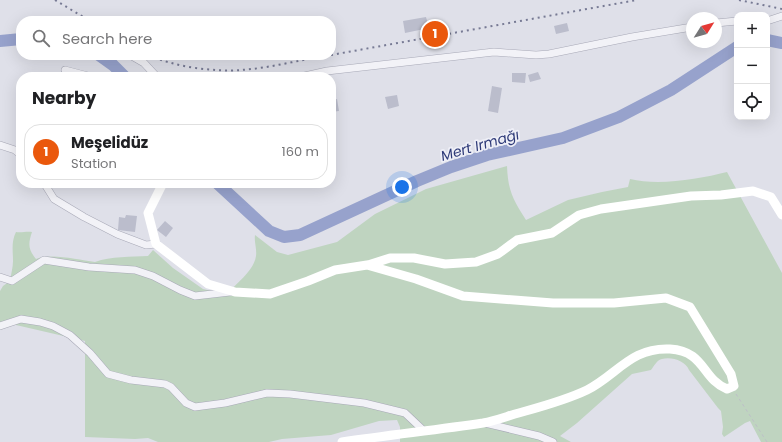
<!DOCTYPE html>
<meta charset="utf-8">
<style>
:root{--surface:#fff;--page:#f2f2f2;--text:#202124;--muted:#757577;--line:#e0e0e0;--accent:#ea580c}
body{margin:0;font-family:Poppins,sans-serif;background:var(--page);color:var(--text)}
.controls{position:absolute;right:12px;top:12px;display:grid;overflow:hidden;border-radius:8px;box-shadow:0 4px 16px #0002}
.controls button{width:36px;height:36px;display:grid;place-items:center;padding:0;border:0;border-bottom:1px solid var(--line);background:var(--surface);color:var(--text);font:20px sans-serif}
.compass{position:absolute;left:686px;top:12px;width:36px;height:36px;border-radius:50%;background:var(--surface);box-shadow:0 4px 16px #0002;rotate:53deg}
.you{position:absolute;left:402px;top:187px;width:14px;height:14px;margin:-10px;border:3px solid #fff;border-radius:50%;background:#1a73e8;box-shadow:0 0 0 6px #1a73e833}
.badge{display:grid;place-items:center;width:26px;height:26px;border-radius:50%;background:var(--accent);color:#fff;font-size:13px;font-weight:700}
.pin{position:absolute;translate:-50% -50%;border:2px solid #fff;box-shadow:0 1px 4px #0006}
.list{margin:0;padding:0;list-style:none}
h2{display:flex;justify-content:space-between;align-items:center;height:52px;margin:0;padding:0 16px;font-size:17px}
h2 small{font-size:13px;font-weight:400;color:var(--muted)}
.list li{display:grid;grid-template-columns:26px 1fr auto;gap:12px;align-items:center;box-sizing:border-box;height:56px;margin:0 8px 8px;padding:0 8px;border:1px solid var(--line);border-radius:16px}
.list b{display:block;font-size:15px;white-space:nowrap}
.list p{margin:0;font-size:13px;white-space:nowrap;color:var(--muted)}
.list em{font-size:13px;font-style:normal;color:var(--muted)}
.icon{flex:none;width:22px;height:22px;fill:none;stroke:currentColor;stroke-width:2;stroke-linecap:round;stroke-linejoin:round}
.map{position:relative;flex:none;width:782px;height:442px;overflow:hidden}
.search{position:absolute;background:var(--surface);box-shadow:0 4px 16px #0002;left:16px;top:16px;width:320px;height:44px;display:flex;align-items:center;gap:10px;box-sizing:border-box;padding:0 14px;border-radius:16px;color:var(--muted);font-size:15px}
.panel{position:absolute;background:var(--surface);box-shadow:0 4px 16px #0002;left:16px;top:72px;width:320px;height:116px;border-radius:16px}
.map>svg:first-child{display:block}
</style>
<div class="map">
<svg width="782" height="442" viewBox="0 0 782 442">
<rect width="100%" height="100%" fill="#dfe0e9"/>
<path fill="#bfd4c0" d="M507,166C508,191 513,199 526,220L568,200L602,192L628,187L630,179C659,186 699,179 727,172L782,273V442H761L750,421L745,423L724,437L722,434L723,427L721,411L718,408L689,370C686,361 671,356 662,359C657,360 654,366 651,370L632,374L577,423L560,436L571,442H400V427L397,420L379,421L331,435L282,439L269,442H158L148,438L135,439L85,437V341L3,322L0,327V291L3,286L10,281C11,274 13,267 13,261C13,251 11,242 16,232C22,233 26,231 32,232C28,244 28,249 36,259C52,253 78,260 95,262C111,256 131,257 148,256L153,250L173,268L203,289L228,295L230,291C239,281 254,270 256,256C257,249 254,242 255,235L277,252L288,255L337,242L375,214L426,189Z"/>
<g fill="none" stroke-linecap="round" stroke-linejoin="round">
<path stroke="#97a2cc" stroke-width="12" d="M767,40L782,43
M0,41L21,39
M99,55L113,65L125,77
M217,183L269,231L284,237L300,235L417,181L451,167L487,155L563,138L619,117L671,90L737,47"/>
</g>
<path fill="#bbbdcc" d="M426,17L429,28L405,33L403,21Z
M567,23L569,31L556,34L554,26Z
M538,72L541,79L530,82L528,75Z
M512,73H526L525,83L512,82Z
M492,86L502,88L498,113L488,111Z
M397,95L399,106L388,109L385,97Z
M337,99L339,111L331,112V100Z
M126,215L137,216L135,232L118,230L119,217L125,218Z
M165,221L173,228L166,237L157,230Z"/>
<g fill="none" stroke-linecap="round" stroke-linejoin="round">
<g stroke="#a8a9b7" stroke-width="8">
<path id="street" d="M767,21L782,16
M716,23L737,21
M130,55L144,63L157,77
M65,70L92,77
M300,77L327,71L494,52L536,55L549,54L632,37L692,27
M0,145L15,150L21,155
M44,183L54,199L84,217L117,234L146,245L156,244
M0,277L12,281L44,260L89,267L135,270L153,276L180,290L195,296L230,292
M0,326L21,319L40,322L53,326L70,335L90,353L108,374L131,380L165,384L171,387L186,403L195,407L225,403L267,393L290,394L364,403L405,413L423,430
M485,423L539,436L553,442"/>
</g>
<path stroke="#bdbec8" stroke-width="1" stroke-dasharray="3 3" stroke-linecap="butt" d="M736,394L767,442"/>
<use href="#street" stroke="#f2f2f7" stroke-width="7"/>
<path stroke="#fff" stroke-width="9" d="M163,183L148,213L156,244L208,284L235,292L270,294L308,281L335,270L367,265L416,279L463,296L553,303H614L666,298L690,307L731,374L734,386L727,389C702,379 705,351 670,349C631,347 617,375 587,390C564,401 540,407 515,414C505,417 494,421 483,423C436,430 389,435 342,442
M368,265L390,258H414L445,264L476,262L498,254L517,240L552,233L579,215L601,209L691,196L721,195L753,191L771,197L782,215"/>
<path stroke="#777a94" stroke-width="2" stroke-dasharray="2 4" stroke-linecap="butt" d="M55,0L90,21
M739,0L782,9
M149,55C174,67 214,72 241,70C270,68 300,60 329,55
M331,55L637,0"/>
</g>
<g text-anchor="middle" dominant-baseline="central" stroke-width="3.5" stroke-linejoin="round" paint-order="stroke">
<g font-size="14" font-style="italic" fill="#2e3a78" stroke="#eeeff7">
<text transform="translate(480 145) rotate(-16)">Mert Irmağı</text>
</g>
</g>
</svg>
<div class="controls">
<button>+</button>
<button>−</button>
<button><svg class="icon" aria-label="locate" viewBox="0 0 24 24"><circle cx="12" cy="12" r="6"/><path d="M12 2v4M12 18v4M2 12h4M18 12h4"/></svg></button>
</div>
<svg class="compass" viewBox="-18 -18 36 36"><path d="M0-13l5 13h-10z" fill="#e53935"/><path d="M0 13l5-13h-10z" fill="#757577"/></svg>
<div class="you"></div>
<div class="pin badge" style="left:435px;top:34px">1</div>
<div class="search"><svg class="icon" aria-label="search" viewBox="0 0 24 24"><circle cx="10" cy="10" r="6"/><path d="M15 15l6 6"/></svg>Search here</div>
<section class="panel">
<h2>Nearby<small></small></h2>
<ul class="list">
<li><span class="badge">1</span><div><b>Meşelidüz</b><p>Station</p></div><em>160 m</em></li>
</ul>
</section>
</div>
